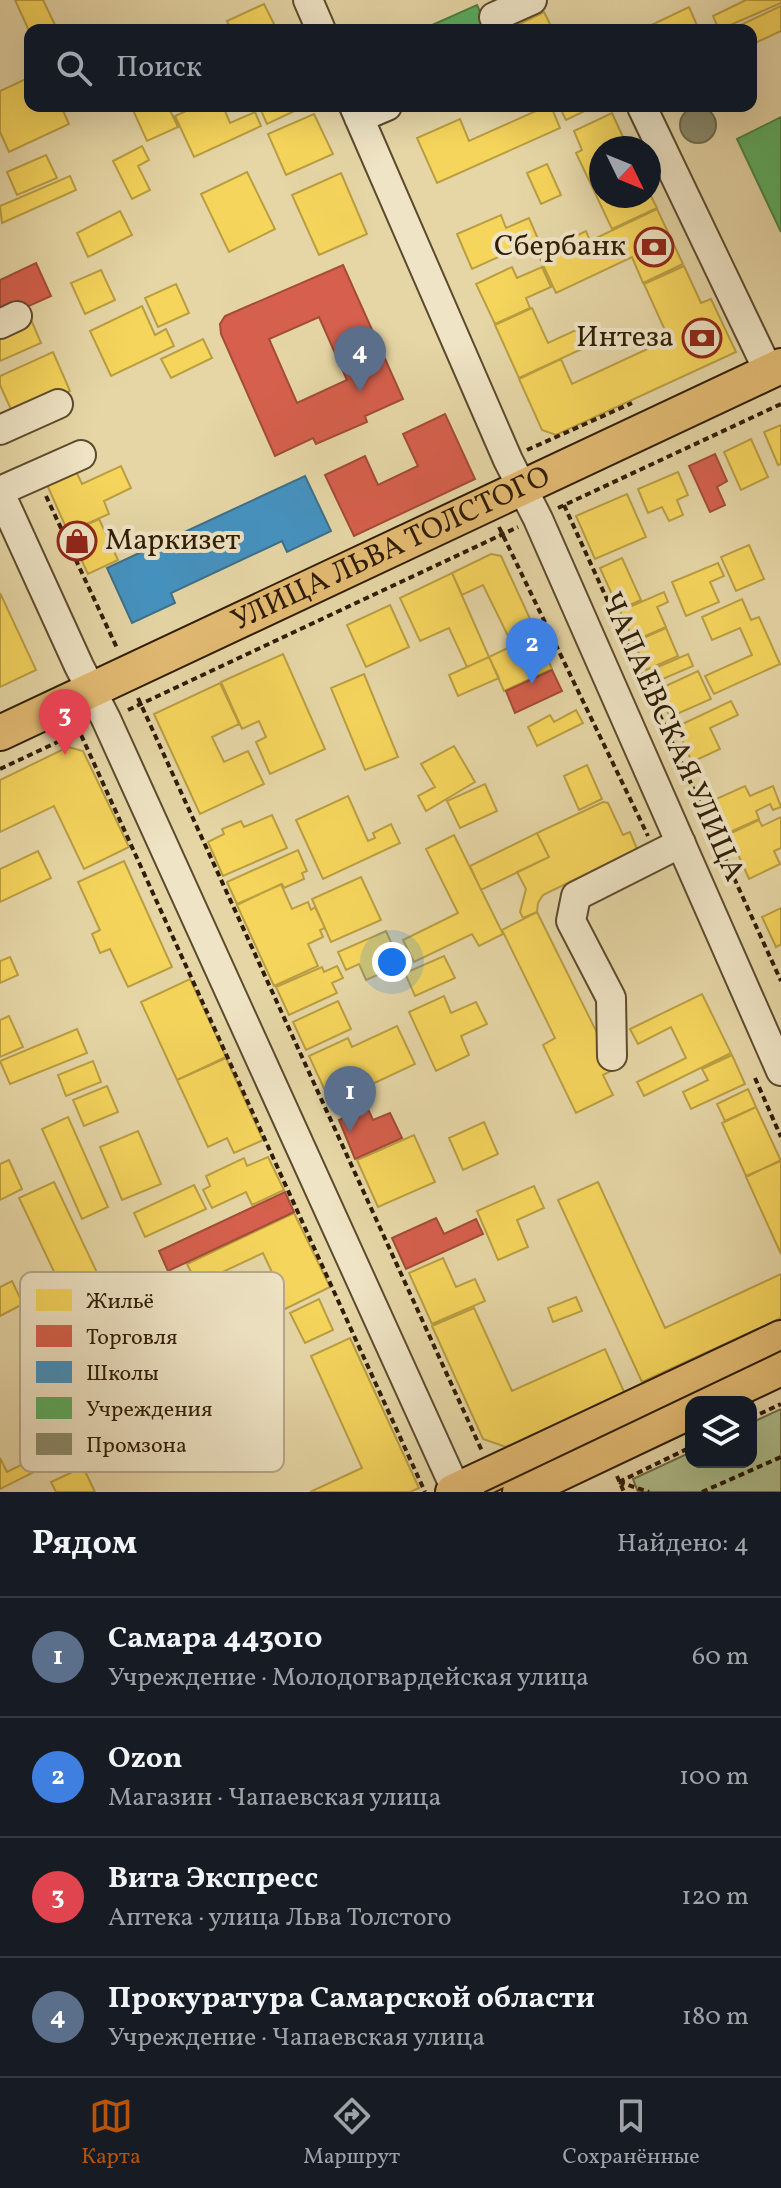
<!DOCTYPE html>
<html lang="ru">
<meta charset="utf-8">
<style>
:root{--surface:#171b24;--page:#20242c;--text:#f1f3f6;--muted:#9ea1a6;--line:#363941;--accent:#b45309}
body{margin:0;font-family:Vollkorn,serif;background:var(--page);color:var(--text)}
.controls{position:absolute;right:24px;bottom:24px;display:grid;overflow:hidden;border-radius:16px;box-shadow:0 8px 32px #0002}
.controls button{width:72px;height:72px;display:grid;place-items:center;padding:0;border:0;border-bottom:2px solid var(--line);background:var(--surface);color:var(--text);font:40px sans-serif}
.compass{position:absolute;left:589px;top:136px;width:72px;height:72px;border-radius:50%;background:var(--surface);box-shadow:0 8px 32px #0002;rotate:133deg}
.you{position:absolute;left:392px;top:962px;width:28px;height:28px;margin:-20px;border:6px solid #fff;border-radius:50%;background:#1a73e8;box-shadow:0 0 0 12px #1a73e833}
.badge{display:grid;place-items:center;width:52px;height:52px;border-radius:50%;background:var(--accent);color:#fff;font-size:26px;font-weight:700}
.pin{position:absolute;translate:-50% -66px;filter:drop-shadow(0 2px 4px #0008)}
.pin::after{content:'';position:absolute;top:42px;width:28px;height:24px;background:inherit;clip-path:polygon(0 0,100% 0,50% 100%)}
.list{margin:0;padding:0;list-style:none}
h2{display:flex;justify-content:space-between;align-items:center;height:104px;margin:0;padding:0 32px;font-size:34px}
h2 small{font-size:26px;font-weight:400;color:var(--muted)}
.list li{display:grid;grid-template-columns:52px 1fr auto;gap:24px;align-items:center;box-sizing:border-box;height:120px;padding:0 32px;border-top:2px solid var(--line)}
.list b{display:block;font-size:30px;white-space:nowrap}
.list p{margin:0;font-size:26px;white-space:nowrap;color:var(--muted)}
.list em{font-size:26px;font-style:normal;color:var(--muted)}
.icon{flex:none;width:44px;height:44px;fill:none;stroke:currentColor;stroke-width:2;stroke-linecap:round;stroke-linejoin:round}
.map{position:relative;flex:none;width:781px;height:1492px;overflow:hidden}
.search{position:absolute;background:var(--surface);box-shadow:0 8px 32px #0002;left:24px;right:24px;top:24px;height:88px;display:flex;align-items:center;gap:20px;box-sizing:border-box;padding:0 28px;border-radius:16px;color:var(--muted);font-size:30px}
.sheet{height:584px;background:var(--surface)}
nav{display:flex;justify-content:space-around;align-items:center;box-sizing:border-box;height:112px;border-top:2px solid var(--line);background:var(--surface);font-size:22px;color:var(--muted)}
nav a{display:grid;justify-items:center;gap:4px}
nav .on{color:var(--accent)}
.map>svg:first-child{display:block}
</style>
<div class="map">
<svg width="781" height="1492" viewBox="0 0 781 1492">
<rect width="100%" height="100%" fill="#e6d6a6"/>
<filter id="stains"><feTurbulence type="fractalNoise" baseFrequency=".0025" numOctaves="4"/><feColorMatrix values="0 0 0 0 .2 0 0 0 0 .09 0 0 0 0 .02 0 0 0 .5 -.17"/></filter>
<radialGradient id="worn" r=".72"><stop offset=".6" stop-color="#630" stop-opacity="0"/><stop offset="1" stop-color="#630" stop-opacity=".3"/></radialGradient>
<path fill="#b0bf8b" stroke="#706e48" stroke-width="2" d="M781,1409V1492H638L633,1479L691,1452V1462H751V1423Z"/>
<path fill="#f6d55c" stroke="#ba9e42" stroke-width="2" d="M15,0H43L57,29L30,30V33Z
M746,0H781V3L719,30L713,16Z
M264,4L276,28L231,30L227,21Z
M781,6V31L751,45V30H730Z
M689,7L699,30H641Z
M544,12L553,30H509V29Z
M30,77V106H61L69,124L9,152L0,132V91Z
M136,106H168L178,127L147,141L132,108Z
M197,106H223L230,123L255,112L261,126L194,157L175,116Z
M259,106H305L267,124Z
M547,106H551L560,128L437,183L417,138L460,119L469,141Z
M559,106H595L566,120Z
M612,113L628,148H601V196H649V192L657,208L612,229L576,153L582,150L574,131Z
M314,114L333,154L286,175L268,134Z
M142,146L149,160L138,166L150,190L132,199L113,161Z
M46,155L57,178L17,195L7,172Z
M547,164L561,195L541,204L527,173Z
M247,172L275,229L229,252L201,194Z
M341,173L367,234L319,255L292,195Z
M70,176L76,190L2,223L0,206Z
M657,209L683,264L643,283L632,257L556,293L538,254L586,231L590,241Z
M120,211L132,235L88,257L77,233Z
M501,215L506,228L529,218L538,239L472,269L457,234Z
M684,266L701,303L711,299L736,352L556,435L542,430L519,379L561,359L572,384L669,339L644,284Z
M512,267L517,278L542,267L551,287L526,298L530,308L495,324L476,284Z
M101,270L115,300L85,314L71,283Z
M176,284L189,313L158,327L145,298Z
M142,306L155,335L166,329L174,346L111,376L90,331Z
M532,308L548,343L576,330L584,348L519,378L495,325Z
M29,315L41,343L0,361V328Z
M203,339L212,358L171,378L161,359Z
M53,352L70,391L14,416L0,385V376Z
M781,425V464L778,465L764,432Z
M751,439L768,477L741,490L724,452Z
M73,465L82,484L121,466L131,488L104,501L109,514L68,532L44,478Z
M678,472L688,495L677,500L683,515L669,521L662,507L648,513L638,489Z
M627,494L646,537L595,559L576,516Z
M99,519L118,560L88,574L69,533Z
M749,545L764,579L736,591L721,557Z
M491,554L501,556L537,634L513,646L483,585L462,595L452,573Z
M622,558L641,600L619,610L600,568Z
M718,563L724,576L710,582L719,602L686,616L672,582Z
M452,573L489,657L467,667L449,628L420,641L400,598Z
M664,592L668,602L657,607L666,627L634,641L620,611Z
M0,593L36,670L0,687Z
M742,599L751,620L759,617L780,664L714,694L705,676L752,655L740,628L712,640L702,617Z
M390,605L409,647L366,667L347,625Z
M666,628L678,656L646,670L634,642Z
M537,634L552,669L504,691L489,657Z
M283,654L325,749L270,774L256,742L266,737L259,721L242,729L221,682Z
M688,654L693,666L651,684L646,672Z
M489,657L499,678L458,696L449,675Z
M698,671L711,699L670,717L657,690Z
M364,674L398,757L365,770L331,688Z
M220,683L239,724L212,737L224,762L248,751L264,784L200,814L154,714Z
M731,701L738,715L710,728L720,749L692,762L676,727Z
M576,710L583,723L537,746L528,727L550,715L554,722Z
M454,746L475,782L426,811L418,796L435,787L421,764Z
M68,747L83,751L129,847L84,869L54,806L0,832V780Z
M587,765L602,799L579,810L564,776Z
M485,784L497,811L460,828L447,801Z
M745,786L750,796L773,786L781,807L773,810L770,804L756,811L759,819L728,833L714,800Z
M348,796L368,841L375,838L373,833L391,824L400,843L323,879L296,820Z
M603,802L608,803L623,835L630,832L637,849L543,895L538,903L537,912L523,918L520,912L526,889L517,872L549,857L537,833Z
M272,815L287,848L223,876L208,842L224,834L222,829L241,821L244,827Z
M781,817V848L774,851L780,864L749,879L729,834L759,820L762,826Z
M537,833L549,857L481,890L470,866Z
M454,835L503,934L479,946L472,934L414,962L403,940L458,913L426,849Z
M298,850L307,871L302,873L304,879L284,888L282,884L237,904L227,882Z
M38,851L51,878L0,902V869Z
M124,861L172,967L128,987L110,949L100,953L92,934L100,930L78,882Z
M361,877L381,920L331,942L312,899Z
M281,884L292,909L308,902L311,910L315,907L325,928L320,930L323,937L308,944L318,966L274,986L237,905Z
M781,908V944L776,947L762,917Z
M537,912L615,1069L603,1075L613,1095L576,1113L543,1045L555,1038L502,930Z
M386,931L401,965L366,980L359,964L346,970L338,952Z
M444,956L455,978L415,996L405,973Z
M10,957L18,975L0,983V961Z
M337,966L343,978L332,983L337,993L289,1015L276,987L322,967L324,972Z
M190,979L226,1057L177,1080L141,1002Z
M702,994L731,1053L644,1096L637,1082L686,1058L671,1027L638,1044L630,1029Z
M444,996L451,1013L476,1002L487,1024L461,1036L469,1055L436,1071L409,1012Z
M338,1001L351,1029L306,1050L293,1022Z
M9,1016L23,1047L0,1057V1020Z
M397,1026L415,1064L368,1086L372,1095L335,1112L309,1056L348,1038L352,1047Z
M77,1029L87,1053L10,1084L0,1061Z
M732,1055L745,1084L691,1109L683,1092L708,1080L702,1069Z
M226,1058L263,1140L234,1153L227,1138L208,1147L177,1080Z
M93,1061L101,1082L66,1096L58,1075Z
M107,1086L118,1112L84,1126L73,1100Z
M748,1089L756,1107L725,1121L717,1104Z
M756,1107L781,1161L746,1176L722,1123Z
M68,1117L108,1207L82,1219L42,1129Z
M484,1122L498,1154L463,1170L449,1138Z
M138,1131L161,1184L122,1200L100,1147Z
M414,1135L435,1182L378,1207L357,1160Z
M268,1157L284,1190L252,1205L246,1192L212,1208L203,1190L210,1186L206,1176L244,1158L247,1166Z
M9,1160L22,1189L0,1200V1164Z
M781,1160V1254L746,1177Z
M54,1182L139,1361L104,1377L19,1198Z
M598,1182L665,1328L781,1274V1318L642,1382L558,1200Z
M194,1185L206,1209L145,1237L134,1213Z
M534,1186L544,1208L517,1220L528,1247L498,1260L477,1211Z
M294,1213L330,1287L248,1327L236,1303L277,1283L263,1253L197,1284L187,1264Z
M443,1258L456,1287L475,1279L485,1301L432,1324L409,1273Z
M12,1281L23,1304L0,1316V1287Z
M576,1297L582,1311L553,1322L548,1308Z
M319,1299L333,1330L305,1343L290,1313Z
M474,1308L512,1391L605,1349L625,1394L506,1447L483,1439L432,1326Z
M350,1338L419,1488L410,1492H310L362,1468L311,1356Z
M45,1453L50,1464L0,1489V1458L7,1472Z
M83,1467L95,1492H56L51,1482Z"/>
<path fill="#d6604d" stroke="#a44c37" stroke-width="2" fill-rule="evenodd" d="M36,263L51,296L0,319V280Z
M343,265L403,399L365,416L367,422L316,444L313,438L275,456L221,334L220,324L225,316ZM319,317L347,380L297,403L269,339Z
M445,414L475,479L354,536L325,475L365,456L378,485L418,466L403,434Z
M715,454L727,481L717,487L725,505L710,512L689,466Z
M552,670L562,691L515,713L506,691Z
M367,1107L373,1120L390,1113L402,1138L355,1159L339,1120Z
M285,1192L294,1212L168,1271L159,1251Z
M436,1218L444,1234L476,1219L483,1234L406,1269L392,1238Z"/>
<path fill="#4393c3" stroke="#3d708a" stroke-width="2" d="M305,476L331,531L287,552L282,541L171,593L175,603L132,623L107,568Z"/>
<path fill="#5aae61" stroke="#4d8245" stroke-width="2" d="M477,5L488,30H421Z
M781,117V232L737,139Z"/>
<path fill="#8c8c6e" stroke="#706b4e" stroke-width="2" d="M680 125a18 18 0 1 1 36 0a18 18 0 1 1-36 0Z"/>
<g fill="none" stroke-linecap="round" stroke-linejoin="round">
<g stroke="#5d4b2d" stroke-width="32">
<path id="minor" d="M308,0L321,30
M499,30L494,17L532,0
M354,106L508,460L538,519L781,1071
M644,106L642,107L769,372
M359,118L387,106
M0,324L17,316
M0,430L58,404
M0,491L81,455
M0,493L79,666L106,719L457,1492
M612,1056L611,998L571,921L576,896L681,843"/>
</g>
<g stroke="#2f1d05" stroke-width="38">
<g id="major">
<path id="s1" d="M0,733L781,366"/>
<path d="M709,1402L781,1368"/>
<path d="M453,1492L781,1338"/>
<path d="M520,1492L691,1411"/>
</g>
</g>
<path stroke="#2f1d05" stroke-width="4" stroke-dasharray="6 4" stroke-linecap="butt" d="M527,450L632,403
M46,496L117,648
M564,505L781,981
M558,508L781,404
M499,527L648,836
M138,698L482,1451
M128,710L518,527
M77,726L425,1492
M0,769L81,731
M755,1078L781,1137
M751,1418L781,1404
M617,1476L624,1492
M619,1482L691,1447
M619,1482L649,1492
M702,1492L781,1457"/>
<use href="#minor" stroke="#efe4c5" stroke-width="28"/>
<use href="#major" stroke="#e3bb73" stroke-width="34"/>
<path stroke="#2f1d05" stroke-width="2" d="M485,1492L781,1351"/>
</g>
<defs>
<g id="bank-ring" transform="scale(2)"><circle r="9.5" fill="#efe4c5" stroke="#8f2418" stroke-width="1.5"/><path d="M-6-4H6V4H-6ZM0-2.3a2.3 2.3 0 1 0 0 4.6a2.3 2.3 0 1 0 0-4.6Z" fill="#8f2418"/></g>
<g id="shop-ring" transform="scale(2)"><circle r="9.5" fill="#efe4c5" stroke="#8f2418" stroke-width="1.5"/><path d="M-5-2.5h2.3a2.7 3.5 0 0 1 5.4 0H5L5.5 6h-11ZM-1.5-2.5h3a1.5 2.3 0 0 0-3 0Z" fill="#8f2418"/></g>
</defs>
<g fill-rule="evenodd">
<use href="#bank-ring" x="654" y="247"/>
<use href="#bank-ring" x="702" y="338"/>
<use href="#shop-ring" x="77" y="541"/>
</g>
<g text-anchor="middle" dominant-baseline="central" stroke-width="8" stroke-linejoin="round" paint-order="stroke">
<g font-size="30" fill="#2f1d05" stroke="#efe4c5" text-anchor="end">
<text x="626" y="247">Сбербанк</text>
<text x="674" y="338">Интеза</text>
<text x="105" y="541" text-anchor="start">Маркизет</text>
</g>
<g font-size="30" fill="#2f1d05" stroke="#efe4c5">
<text stroke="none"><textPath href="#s1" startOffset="432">УЛИЦА ЛЬВА ТОЛСТОГО</textPath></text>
<text transform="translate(672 737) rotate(66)">ЧАПАЕВСКАЯ УЛИЦА</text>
</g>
</g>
<rect x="20" y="1272" width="264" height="200" rx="12" fill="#efe4c5" stroke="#b5a88b" stroke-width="2"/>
<rect x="36" y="1289" width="36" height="22" fill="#f6d55c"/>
<rect x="36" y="1325" width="36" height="22" fill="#d6604d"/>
<rect x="36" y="1361" width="36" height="22" fill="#4393c3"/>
<rect x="36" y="1397" width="36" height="22" fill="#5aae61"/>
<rect x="36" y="1433" width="36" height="22" fill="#8c8c6e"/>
<g font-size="22" fill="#2f1d05">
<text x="86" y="1308">Жильё</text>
<text x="86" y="1344">Торговля</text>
<text x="86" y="1380">Школы</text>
<text x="86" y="1416">Учреждения</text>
<text x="86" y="1452">Промзона</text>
</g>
<rect width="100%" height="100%" filter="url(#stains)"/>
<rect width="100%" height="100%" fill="url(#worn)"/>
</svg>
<div class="controls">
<button><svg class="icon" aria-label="layers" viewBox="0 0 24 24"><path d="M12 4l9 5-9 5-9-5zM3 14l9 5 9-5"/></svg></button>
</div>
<svg class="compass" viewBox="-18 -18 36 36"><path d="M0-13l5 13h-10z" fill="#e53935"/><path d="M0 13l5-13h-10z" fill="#9ea1a6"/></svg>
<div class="you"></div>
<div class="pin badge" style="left:350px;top:1132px;background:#5c6f8a">1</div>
<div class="pin badge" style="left:532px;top:684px;background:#3f7fe0">2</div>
<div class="pin badge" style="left:65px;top:755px;background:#e0444e">3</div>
<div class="pin badge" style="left:360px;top:392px;background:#5c6f8a">4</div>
<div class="search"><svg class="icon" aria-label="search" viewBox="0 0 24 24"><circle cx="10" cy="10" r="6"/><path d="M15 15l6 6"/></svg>Поиск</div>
</div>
<section class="sheet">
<h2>Рядом<small>Найдено: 4</small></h2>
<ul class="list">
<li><span class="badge" style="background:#5c6f8a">1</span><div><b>Самара 443010</b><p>Учреждение · Молодогвардейская улица</p></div><em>60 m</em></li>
<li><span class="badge" style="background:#3f7fe0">2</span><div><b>Ozon</b><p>Магазин · Чапаевская улица</p></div><em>100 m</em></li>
<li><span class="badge" style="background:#e0444e">3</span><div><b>Вита Экспресс</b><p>Аптека · улица Льва Толстого</p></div><em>120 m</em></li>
<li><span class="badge" style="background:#5c6f8a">4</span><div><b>Прокуратура Самарской области</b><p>Учреждение · Чапаевская улица</p></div><em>180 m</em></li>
</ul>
</section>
<nav>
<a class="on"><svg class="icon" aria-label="map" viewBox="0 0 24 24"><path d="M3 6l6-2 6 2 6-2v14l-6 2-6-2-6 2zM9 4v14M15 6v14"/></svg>Карта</a>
<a><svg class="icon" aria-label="directions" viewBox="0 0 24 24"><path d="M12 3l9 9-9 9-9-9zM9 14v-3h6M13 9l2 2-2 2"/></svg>Маршрут</a>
<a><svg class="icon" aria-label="saved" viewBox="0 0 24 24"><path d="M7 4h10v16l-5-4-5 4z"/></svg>Сохранённые</a>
</nav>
